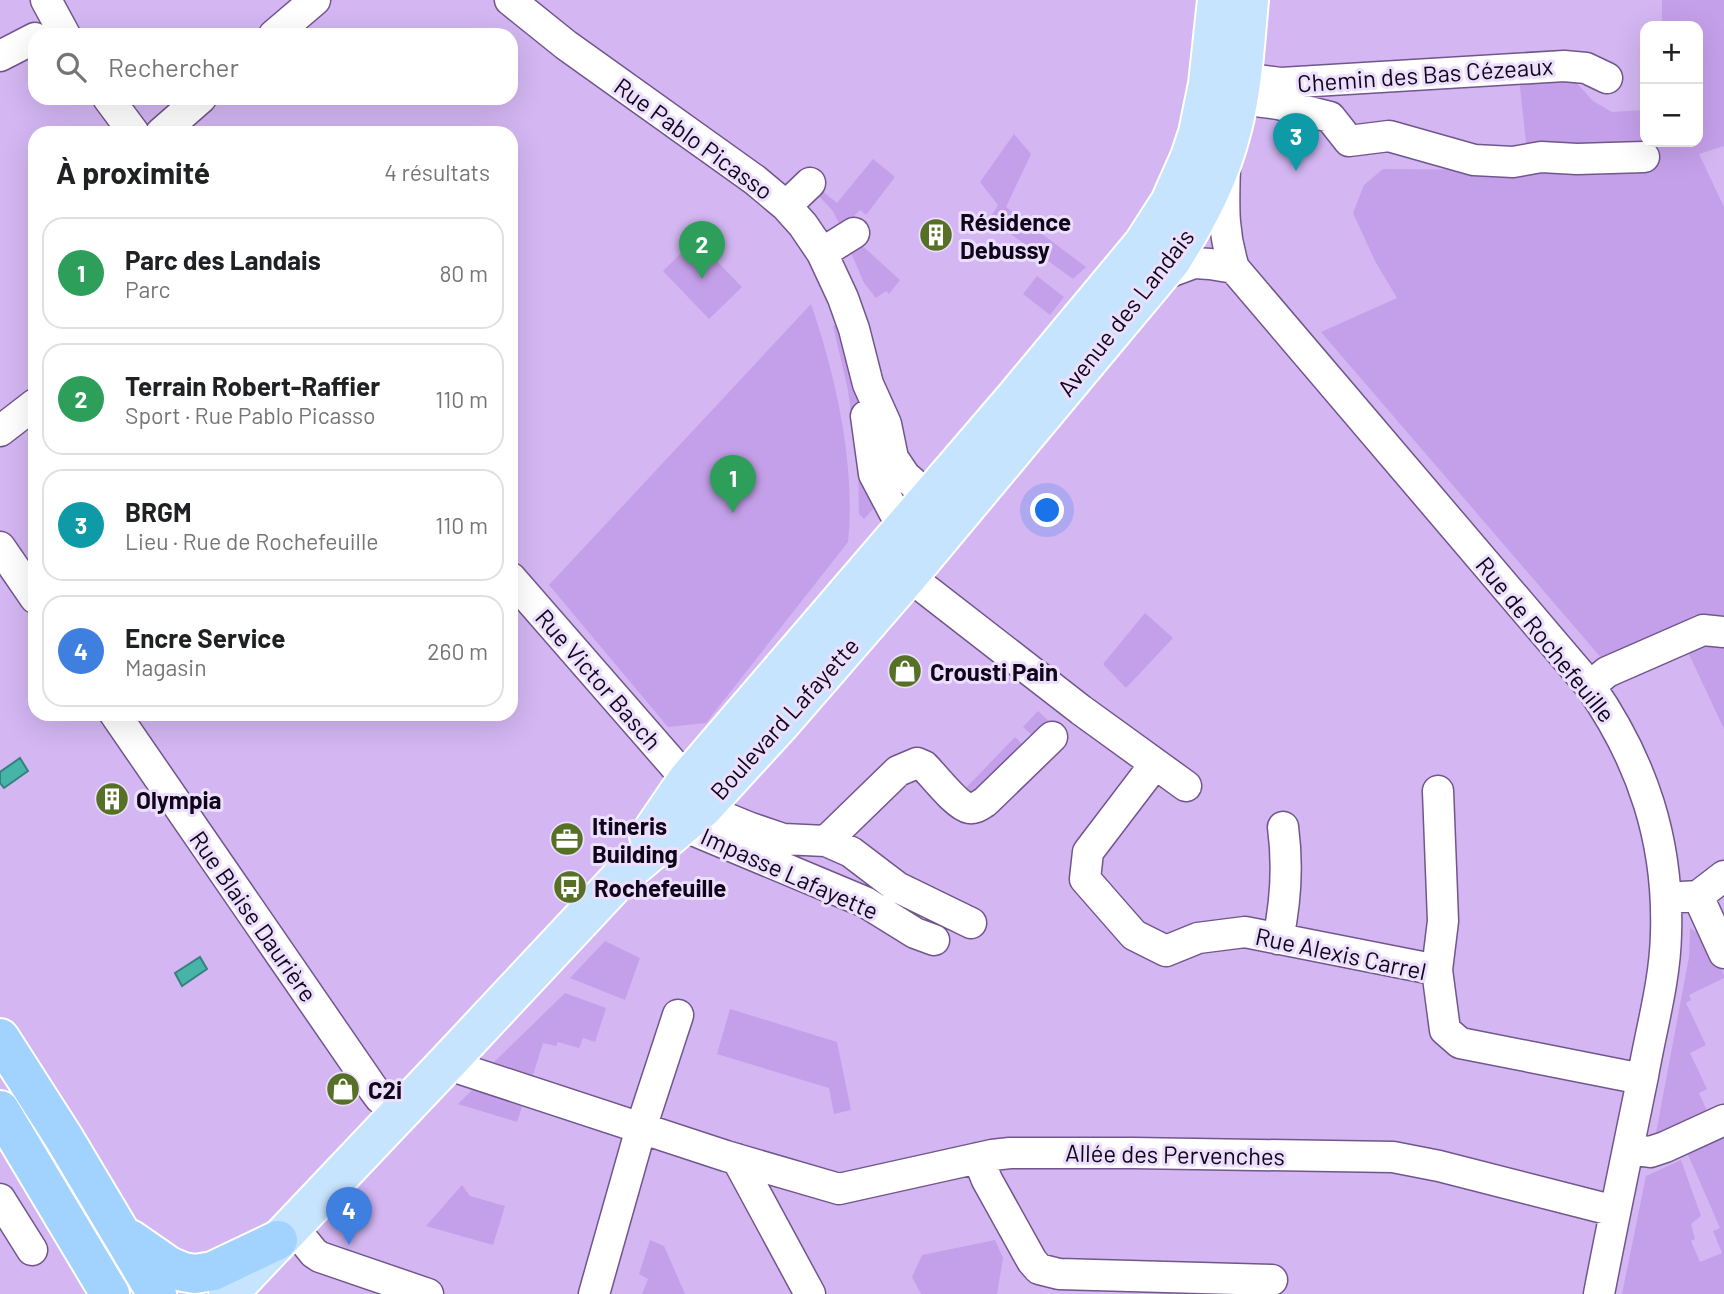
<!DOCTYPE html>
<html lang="fr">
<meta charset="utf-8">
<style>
:root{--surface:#fff;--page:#f6f6f6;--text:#202124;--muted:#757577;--line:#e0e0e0;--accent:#7c3aed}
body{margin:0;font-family:Barlow,sans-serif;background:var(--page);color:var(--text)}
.controls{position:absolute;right:21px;top:21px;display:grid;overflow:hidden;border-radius:14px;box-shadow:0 7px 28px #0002}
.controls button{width:63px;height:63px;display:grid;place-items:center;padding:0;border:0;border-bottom:2px solid var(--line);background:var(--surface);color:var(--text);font:35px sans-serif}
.you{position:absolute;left:1048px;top:511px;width:24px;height:24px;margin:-18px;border:5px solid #fff;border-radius:50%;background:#1a73e8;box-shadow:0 0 0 10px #1a73e833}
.badge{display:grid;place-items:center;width:46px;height:46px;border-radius:50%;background:var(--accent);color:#fff;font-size:23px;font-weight:700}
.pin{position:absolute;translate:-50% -58px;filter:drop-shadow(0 2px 4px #0008)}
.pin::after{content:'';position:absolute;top:37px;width:24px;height:21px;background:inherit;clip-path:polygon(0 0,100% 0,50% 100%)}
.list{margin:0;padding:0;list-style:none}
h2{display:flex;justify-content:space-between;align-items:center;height:91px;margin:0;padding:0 28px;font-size:30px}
h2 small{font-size:23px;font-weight:400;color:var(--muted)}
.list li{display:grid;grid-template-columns:46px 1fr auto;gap:21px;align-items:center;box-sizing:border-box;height:112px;margin:0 14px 14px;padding:0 14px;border:2px solid var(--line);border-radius:21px}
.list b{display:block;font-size:26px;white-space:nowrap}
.list p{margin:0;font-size:23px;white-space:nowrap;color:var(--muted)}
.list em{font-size:23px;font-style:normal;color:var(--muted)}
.icon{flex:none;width:38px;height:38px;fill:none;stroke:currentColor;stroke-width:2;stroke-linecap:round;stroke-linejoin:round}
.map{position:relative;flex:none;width:1724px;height:1294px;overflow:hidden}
.search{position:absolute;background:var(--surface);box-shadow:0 7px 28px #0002;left:28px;top:28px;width:490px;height:77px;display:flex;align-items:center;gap:18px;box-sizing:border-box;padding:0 24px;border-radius:21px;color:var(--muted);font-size:26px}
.panel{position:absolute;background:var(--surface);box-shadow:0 7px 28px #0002;left:28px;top:126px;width:490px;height:595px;border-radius:21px}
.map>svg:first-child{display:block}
</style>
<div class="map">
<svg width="1724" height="1294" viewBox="0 0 1724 1294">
<rect width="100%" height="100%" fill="#d3b6f2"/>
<path fill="#c5a0ea" d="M1662,0H1724V146L1699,154L1724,207V615H1695L1603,660L1321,332L1397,298L1375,261L1353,213L1364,185L1383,169L1529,170L1519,78L1573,79L1593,101L1612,112L1645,110V142H1698V26H1662Z
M1014,134L1031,154L1006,207L1086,267L1073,279L993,221L992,215L998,205L980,182Z
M873,159L895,177L866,215L860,210L842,228L832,210L817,194L820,189L837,203Z
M695,239L742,287L709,319L663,271Z
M856,240L900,280L889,294L886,291L876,298L864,283L849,248Z
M1037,276L1064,297L1050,315L1023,294Z
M811,304C836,377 856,465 848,542L706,723L668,727L549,585Z
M841,322L879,503L864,519L859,514L858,465L848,390L833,326Z
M1145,613L1173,638L1126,688L1103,664Z
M1706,643L1724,645V729L1688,652Z
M1038,711L1051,723L1036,739L1023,727Z
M1015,737L1027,749L976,803L963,791Z
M1690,928L1707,939L1724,975V978L1689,995L1691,1000L1686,1003L1706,1045L1690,1053L1707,1089L1699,1093L1710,1118L1654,1144L1689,957Z
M605,941L640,958L625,1000L570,978Z
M565,993L606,1008L595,1042L583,1038L579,1048L558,1042L556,1046L543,1043L533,1075L491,1065Z
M730,1009L837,1042L851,1110L834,1114L829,1088L717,1054Z
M478,1084L525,1098L517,1122L458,1104Z
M1724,1133V1294H1622L1646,1176L1681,1160L1701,1216L1691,1224L1695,1239L1691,1241L1700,1262L1722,1253L1713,1231L1720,1228L1686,1150Z
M462,1185L470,1196L505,1206L493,1245L426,1226Z
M650,1240L664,1246L685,1294H642L648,1279L639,1274Z
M995,1240L1003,1258L997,1294H921L912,1277L922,1255Z"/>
<path fill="#46b4a9" stroke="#36807e" stroke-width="2" d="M20,758L28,771L4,788L0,783V772Z
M200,957L207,969L182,986L175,973Z"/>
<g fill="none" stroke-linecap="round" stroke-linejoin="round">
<g stroke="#71568c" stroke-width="33">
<path id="minor" d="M46,0L65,35
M510,0L566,45L755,180L786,206L803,225L822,253L843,298L854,329L868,384L886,424L893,458L905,476L929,497L931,518
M274,35L315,0
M0,56L35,38
M1241,78L1281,83L1564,66L1586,68L1607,78
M108,98L134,133
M1239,99L1278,104L1330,117L1349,141L1389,136L1474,160L1513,162L1541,157L1577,159L1644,157
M161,133L201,98
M1225,165C1224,204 1222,230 1234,268L1590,686C1643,762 1669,842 1666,934C1665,982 1651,1029 1643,1076C1628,1149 1613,1221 1599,1294
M786,206L810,183
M822,253L854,233
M1159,276L1194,263L1210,264L1234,268
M866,416L874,474L894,512L922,537
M0,431L35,404
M0,547L35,598
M910,574L924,588L1081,710L1186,786
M511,578L687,780L686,822L695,831L865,902L915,933L934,940
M1590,686L1607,672L1703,630L1724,632
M115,714L374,1090L380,1098L399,1114
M1155,764L1088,852L1085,879L1134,935L1166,951L1198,938L1245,932L1437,970
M1438,791L1443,921L1437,970L1445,1030L1460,1043L1642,1079
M708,802L726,818L748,827L783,839L826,841L851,852L897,887L971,923
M826,841L898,771L917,763L924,766C934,776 957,806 969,808C976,809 980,805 985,802L1052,737
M1698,896L1724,876
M1666,898L1698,896L1724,953
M1278,939C1286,901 1288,864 1283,827
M446,1064L726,1156L839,1189L992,1155L1010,1153H1133L1393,1157L1439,1166L1615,1211
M1628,1149L1650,1152L1665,1147L1724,1120
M978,1158L987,1180L1032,1261L1039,1269L1059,1274L1272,1280
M737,1159L810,1294
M0,1199L32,1250
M292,1226L314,1253L320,1257L428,1294
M594,1294L641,1128L678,1015"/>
</g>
<g stroke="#fff" stroke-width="42">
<path id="major" d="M649,836L687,780L1014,399L1143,244L1170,202L1190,157L1198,133L1208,84L1217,0
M228,1294L446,1064L622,876L703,808L780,724L910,574L1171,261C1197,220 1220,178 1232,129C1243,87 1245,43 1249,0"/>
</g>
<g stroke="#fff" stroke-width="42">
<path id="highway" d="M0,1038L64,1138L157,1294
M0,1110L110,1294
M130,1239L169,1266L183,1272L195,1274L213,1271L278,1240"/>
</g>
<use href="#minor" stroke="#fff" stroke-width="30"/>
<use href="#major" stroke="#c7e4fe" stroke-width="38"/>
<use href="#highway" stroke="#a2d2fe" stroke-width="38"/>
</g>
<defs>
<g id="building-disc" transform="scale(1.75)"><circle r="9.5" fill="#567125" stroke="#ecdefd"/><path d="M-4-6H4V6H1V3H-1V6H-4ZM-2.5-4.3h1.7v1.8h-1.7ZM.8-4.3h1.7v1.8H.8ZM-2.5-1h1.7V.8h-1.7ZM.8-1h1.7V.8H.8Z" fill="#fff"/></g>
<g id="shop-disc" transform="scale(1.75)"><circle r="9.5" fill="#567125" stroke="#ecdefd"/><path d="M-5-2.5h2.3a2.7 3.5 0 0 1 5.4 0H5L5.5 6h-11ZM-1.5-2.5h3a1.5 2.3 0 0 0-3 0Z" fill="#fff"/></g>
<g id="office-disc" transform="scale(1.75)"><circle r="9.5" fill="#567125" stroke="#ecdefd"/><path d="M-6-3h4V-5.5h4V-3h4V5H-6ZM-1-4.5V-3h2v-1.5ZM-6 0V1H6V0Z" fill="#fff"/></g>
<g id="bus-disc" transform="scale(1.75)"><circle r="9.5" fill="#567125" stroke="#ecdefd"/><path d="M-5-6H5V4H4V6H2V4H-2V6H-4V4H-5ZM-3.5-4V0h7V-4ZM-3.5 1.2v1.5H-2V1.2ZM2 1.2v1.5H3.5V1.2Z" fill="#fff"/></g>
</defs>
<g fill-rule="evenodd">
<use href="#building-disc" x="936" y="235"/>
<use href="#shop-disc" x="905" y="671"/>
<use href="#building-disc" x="112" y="799"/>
<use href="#office-disc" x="567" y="839"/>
<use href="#bus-disc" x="570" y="887"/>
<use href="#shop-disc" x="343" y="1089"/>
</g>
<g text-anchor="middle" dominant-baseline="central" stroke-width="6" stroke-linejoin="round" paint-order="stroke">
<g font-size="24" fill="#10061a" stroke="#ecdefd">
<text transform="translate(1425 74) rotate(-4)">Chemin des Bas Cézeaux</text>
<text transform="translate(694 138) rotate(36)">Rue Pablo Picasso</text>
<text transform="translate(1125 312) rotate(-52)">Avenue des Landais</text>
<text transform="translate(1546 639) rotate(51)">Rue de Rochefeuille</text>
<text transform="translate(599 679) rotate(49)">Rue Victor Basch</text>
<text transform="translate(784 718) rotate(-48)">Boulevard Lafayette</text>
<text transform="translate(790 873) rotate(24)">Impasse Lafayette</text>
<text transform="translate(254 916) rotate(55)">Rue Blaise Daurière</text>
<text transform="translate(1341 953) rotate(12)">Rue Alexis Carrel</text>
<text transform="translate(1175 1154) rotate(1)">Allée des Pervenches</text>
</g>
<g font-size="24" font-weight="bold" fill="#10061a" stroke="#ecdefd" text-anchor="start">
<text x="960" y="221">Résidence<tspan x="960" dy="28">Debussy</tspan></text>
<text x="930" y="671">Crousti Pain</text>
<text x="136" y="799">Olympia</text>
<text x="592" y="825">Itineris<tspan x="592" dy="28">Building</tspan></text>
<text x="594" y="887">Rochefeuille</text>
<text x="368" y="1089">C2i</text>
</g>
</g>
</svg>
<div class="controls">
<button>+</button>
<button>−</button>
</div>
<div class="you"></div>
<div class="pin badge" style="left:733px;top:513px;background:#2e9e5b">1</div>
<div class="pin badge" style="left:702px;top:279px;background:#2e9e5b">2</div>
<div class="pin badge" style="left:1296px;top:171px;background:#0f9aa8">3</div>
<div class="pin badge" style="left:349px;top:1245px;background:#3f7fe0">4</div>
<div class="search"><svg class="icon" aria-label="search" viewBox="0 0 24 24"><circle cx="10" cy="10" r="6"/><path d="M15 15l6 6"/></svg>Rechercher</div>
<section class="panel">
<h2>À proximité<small>4 résultats</small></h2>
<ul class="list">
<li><span class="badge" style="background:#2e9e5b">1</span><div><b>Parc des Landais</b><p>Parc</p></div><em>80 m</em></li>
<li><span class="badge" style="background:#2e9e5b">2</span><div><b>Terrain Robert-Raffier</b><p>Sport · Rue Pablo Picasso</p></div><em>110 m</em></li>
<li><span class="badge" style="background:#0f9aa8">3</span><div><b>BRGM</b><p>Lieu · Rue de Rochefeuille</p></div><em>110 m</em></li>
<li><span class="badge" style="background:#3f7fe0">4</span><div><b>Encre Service</b><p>Magasin</p></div><em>260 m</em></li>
</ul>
</section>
</div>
